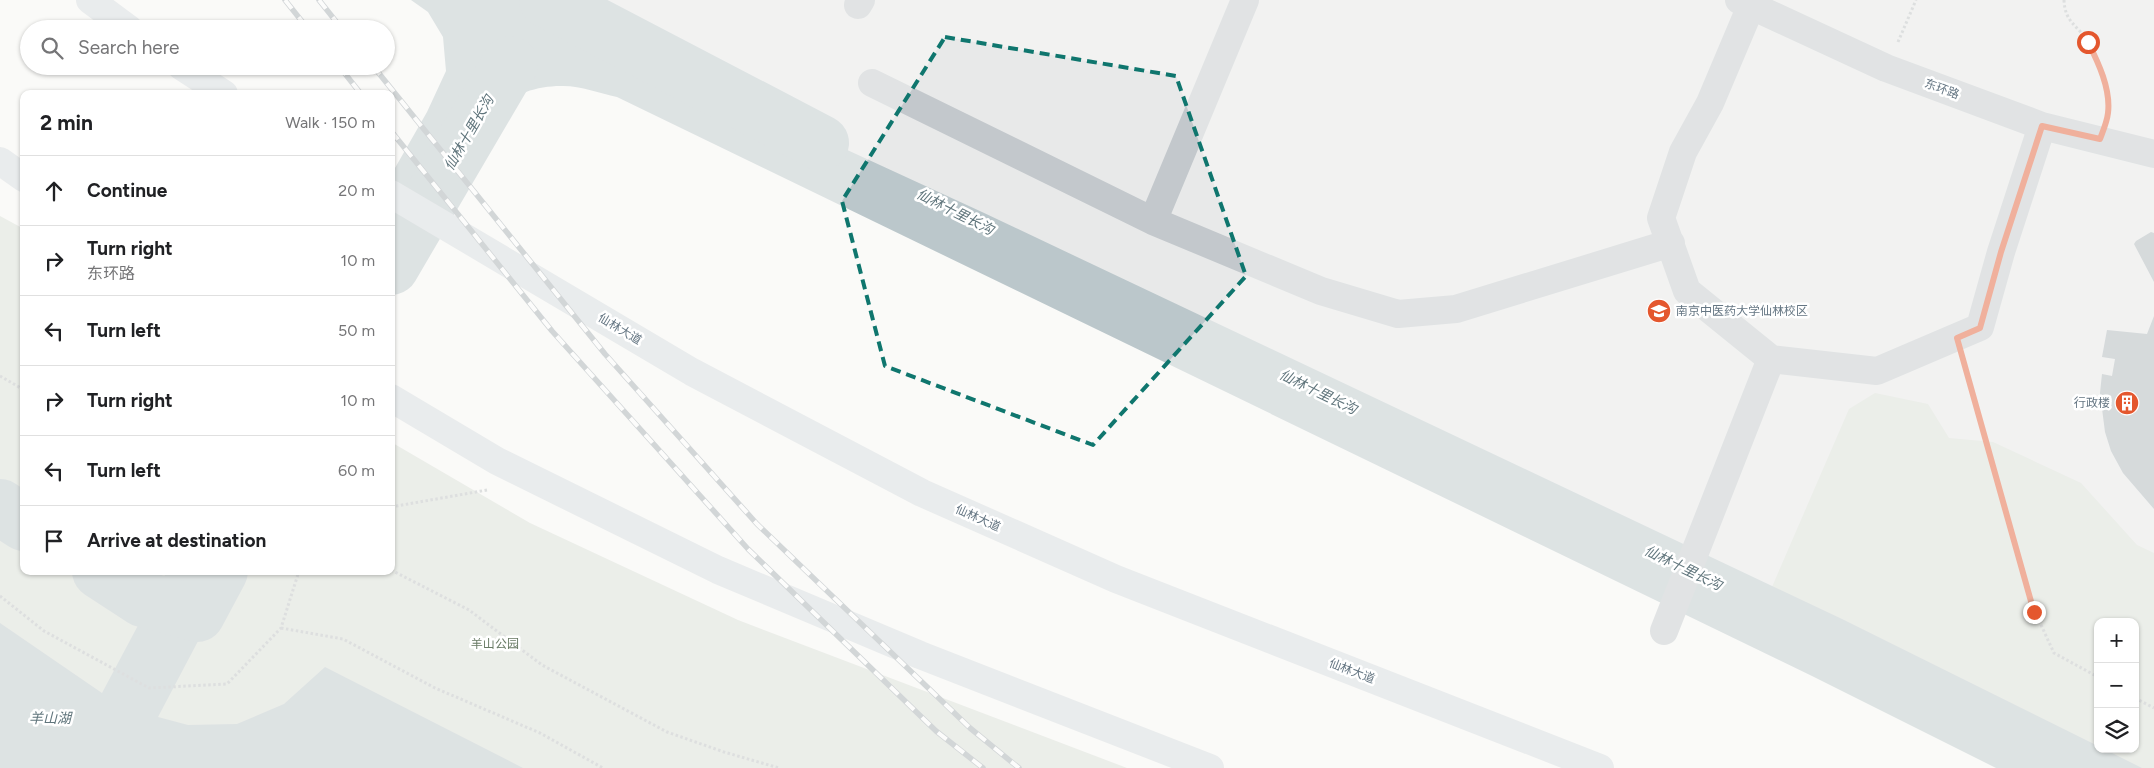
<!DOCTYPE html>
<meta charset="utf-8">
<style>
:root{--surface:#fff;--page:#f2f2f2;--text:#202124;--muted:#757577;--line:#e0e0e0}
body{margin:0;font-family:Figtree,"Noto Sans SC",sans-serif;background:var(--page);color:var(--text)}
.controls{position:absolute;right:15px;bottom:15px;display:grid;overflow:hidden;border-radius:10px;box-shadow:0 1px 4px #0004}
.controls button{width:45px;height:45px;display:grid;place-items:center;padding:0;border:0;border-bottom:1px solid var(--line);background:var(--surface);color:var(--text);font:25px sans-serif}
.stop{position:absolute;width:15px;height:15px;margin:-11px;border:4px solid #e4572e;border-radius:50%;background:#fff}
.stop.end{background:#e4572e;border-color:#fff;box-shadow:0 1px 5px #0008}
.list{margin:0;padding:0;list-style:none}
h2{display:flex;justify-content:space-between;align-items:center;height:65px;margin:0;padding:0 20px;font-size:21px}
h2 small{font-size:16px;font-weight:400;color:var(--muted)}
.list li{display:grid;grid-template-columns:32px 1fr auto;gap:15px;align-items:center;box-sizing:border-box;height:70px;padding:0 20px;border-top:1px solid var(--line)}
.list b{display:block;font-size:19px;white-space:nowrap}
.list p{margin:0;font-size:16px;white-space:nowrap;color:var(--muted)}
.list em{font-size:16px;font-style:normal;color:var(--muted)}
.icon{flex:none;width:28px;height:28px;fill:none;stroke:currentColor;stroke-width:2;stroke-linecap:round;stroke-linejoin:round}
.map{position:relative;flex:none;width:2154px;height:768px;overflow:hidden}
.search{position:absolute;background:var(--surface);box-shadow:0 1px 4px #0004;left:20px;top:20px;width:375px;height:55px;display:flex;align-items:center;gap:12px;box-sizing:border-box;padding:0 18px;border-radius:28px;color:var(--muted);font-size:19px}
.panel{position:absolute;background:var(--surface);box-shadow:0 1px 4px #0004;left:20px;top:90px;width:375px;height:485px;border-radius:10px}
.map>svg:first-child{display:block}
</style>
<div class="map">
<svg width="2154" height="768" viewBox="0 0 2154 768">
<rect width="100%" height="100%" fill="#fafaf8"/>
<path fill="#e8e9e9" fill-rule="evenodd" d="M537,0H2154V768H2088ZM2098,622H2135V749H2098Z"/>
<path fill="#dadfd7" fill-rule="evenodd" d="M0,216L24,229V571H391V442L530,523L738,620L1127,768H0Z
M1875,393L1928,404L1949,438L1993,442L2081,483L2137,545L2154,553V768H2011L1749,640L1849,409ZM2098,622H2135V749H2098Z"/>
<path fill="#bbc7cb" d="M411,0H521L982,212L1842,619L2098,746V749H2104L2142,768H1996L1812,676L617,97C599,93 579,85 560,86C550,86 536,88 526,92C502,101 466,130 451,151L391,270V175L427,112L446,71L443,37L428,12Z
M167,571H235L158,717L188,725L237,724L284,704L325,667L523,768H0V623L102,693Z"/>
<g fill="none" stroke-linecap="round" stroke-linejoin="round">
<path stroke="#bbc7cb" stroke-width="56" d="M547,0L821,143
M391,267L510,64
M0,507L24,523
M100,571L143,599L197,614L220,571"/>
</g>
<path fill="#aab3b9" d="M2151,232L2154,233V282L2134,244L2136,241Z
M2154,316V509L2123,473L2111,451L2105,432L2100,393L2102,374L2112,376L2115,359L2102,357L2107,330L2147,334Z"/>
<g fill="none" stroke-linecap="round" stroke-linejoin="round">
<path stroke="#bbbfc2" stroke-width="3" stroke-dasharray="2.5 2.5" stroke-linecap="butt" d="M2064,0C2065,23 2077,24 2088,42C2101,63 2107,87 2108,112
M1898,42L1916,0
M1965,366L2035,612L2054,653L2098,677
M0,376L24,390
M391,507L487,490
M391,570L469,610L542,665L667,732L724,752L779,768
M0,596L44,631L149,688L227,684L281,628L299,571
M281,628L343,639L435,688L540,733L603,768
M2135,698L2154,708"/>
<path stroke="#c3c8cc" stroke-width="28" d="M1739,0L1886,68L2042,126L2154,154
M858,5L861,0
M1751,6L1710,103L1683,152L1661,218L1687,291L1771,359
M872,83L1153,221L1321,291L1398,314L1456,309L1671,243
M1153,221L1245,0
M1664,631L1771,359L1877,371L1980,327L2001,252L2042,126"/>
<path stroke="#d6dbdf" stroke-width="28" d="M90,0L129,29
M181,66L224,94
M0,161L24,178
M391,194L692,372L922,493L1116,579L1600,768
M391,398L497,461L718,570L920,655L1210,768"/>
<g stroke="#a2aab0" stroke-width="5.5">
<path id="rail" d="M285,0L308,29
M319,0L342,29
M339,66L361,94
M373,66L605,354L757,524L970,728L1019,768
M391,131L552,331L748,549L936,731L983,768"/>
</g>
<use href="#rail" stroke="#fff" stroke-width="4" stroke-dasharray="11" stroke-linecap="butt"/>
</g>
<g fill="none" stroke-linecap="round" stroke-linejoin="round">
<path stroke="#e4572e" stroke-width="6" d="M2034,612L1957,338L1980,328L2001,252L2042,126L2100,139C2103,131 2107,122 2108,113C2111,89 2098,62 2088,42"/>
</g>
<path d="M0 0H2154V768H0ZM945,37L1176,76L1246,276L1093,445L885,366L842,201Z" fill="#fafaf8" fill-opacity=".55" fill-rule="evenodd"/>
<path fill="none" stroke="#0f766e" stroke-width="4" stroke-dasharray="10 6" stroke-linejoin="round" d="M945,37L1176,76L1246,276L1093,445L885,366L842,201Z"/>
<defs>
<g id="university-disc" transform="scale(1.25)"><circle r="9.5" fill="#e4572e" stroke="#fff"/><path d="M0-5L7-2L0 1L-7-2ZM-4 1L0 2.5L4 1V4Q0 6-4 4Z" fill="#fff"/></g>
<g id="building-disc" transform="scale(1.25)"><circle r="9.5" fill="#e4572e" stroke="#fff"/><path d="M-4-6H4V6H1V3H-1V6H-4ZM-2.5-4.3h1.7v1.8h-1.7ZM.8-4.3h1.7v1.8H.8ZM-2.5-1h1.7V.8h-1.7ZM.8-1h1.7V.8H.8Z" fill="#fff"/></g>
</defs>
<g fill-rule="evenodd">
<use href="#university-disc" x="1659" y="311"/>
<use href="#building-disc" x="2127" y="403"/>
</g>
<g text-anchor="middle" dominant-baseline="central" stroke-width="5" stroke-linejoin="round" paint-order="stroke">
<g font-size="12" fill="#657683" stroke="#fff">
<text transform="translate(1942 89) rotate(20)">东环路</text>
<text transform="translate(620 329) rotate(31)">仙林大道</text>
<text transform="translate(978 518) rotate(24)">仙林大道</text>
<text transform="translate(1352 671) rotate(21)">仙林大道</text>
</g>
<g font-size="12" fill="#657683" stroke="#fff" text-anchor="start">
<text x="1676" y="311">南京中医药大学仙林校区</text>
<text x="2110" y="403" text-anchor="end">行政楼</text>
</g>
<g font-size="12" fill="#687a64" stroke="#fff">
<text x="495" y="644">羊山公园</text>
</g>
<g font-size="14" font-style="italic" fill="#60757c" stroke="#fff">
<text transform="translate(469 133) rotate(-60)">仙林十里长沟</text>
<text transform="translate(955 212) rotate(27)">仙林十里长沟</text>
<text transform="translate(1318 392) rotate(26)">仙林十里长沟</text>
<text transform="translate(1683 568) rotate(26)">仙林十里长沟</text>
<text x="50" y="718">羊山湖</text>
</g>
</g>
</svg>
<div class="controls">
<button>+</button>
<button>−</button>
<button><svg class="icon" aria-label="layers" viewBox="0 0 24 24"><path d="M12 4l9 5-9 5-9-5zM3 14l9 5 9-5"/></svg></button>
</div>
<div class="stop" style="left:2088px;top:42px"></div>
<div class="stop end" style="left:2034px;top:612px"></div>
<div class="search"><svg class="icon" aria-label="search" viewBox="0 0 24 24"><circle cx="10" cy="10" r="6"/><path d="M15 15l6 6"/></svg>Search here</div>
<section class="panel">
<h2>2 min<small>Walk · 150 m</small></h2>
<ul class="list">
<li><svg class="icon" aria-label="ahead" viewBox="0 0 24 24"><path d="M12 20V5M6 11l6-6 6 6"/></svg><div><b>Continue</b></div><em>20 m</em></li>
<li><svg class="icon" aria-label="right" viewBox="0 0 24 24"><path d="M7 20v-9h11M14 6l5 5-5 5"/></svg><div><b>Turn right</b><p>东环路</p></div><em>10 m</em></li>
<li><svg class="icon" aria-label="left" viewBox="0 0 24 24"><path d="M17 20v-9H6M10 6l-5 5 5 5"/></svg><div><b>Turn left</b></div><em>50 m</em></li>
<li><svg class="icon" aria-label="right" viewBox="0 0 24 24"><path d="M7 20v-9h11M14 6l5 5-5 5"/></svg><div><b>Turn right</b></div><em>10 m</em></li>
<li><svg class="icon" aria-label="left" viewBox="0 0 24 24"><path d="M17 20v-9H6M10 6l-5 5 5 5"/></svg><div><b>Turn left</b></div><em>60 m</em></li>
<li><svg class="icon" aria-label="arrive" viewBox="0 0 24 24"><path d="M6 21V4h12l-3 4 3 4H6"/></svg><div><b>Arrive at destination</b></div></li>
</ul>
</section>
</div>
